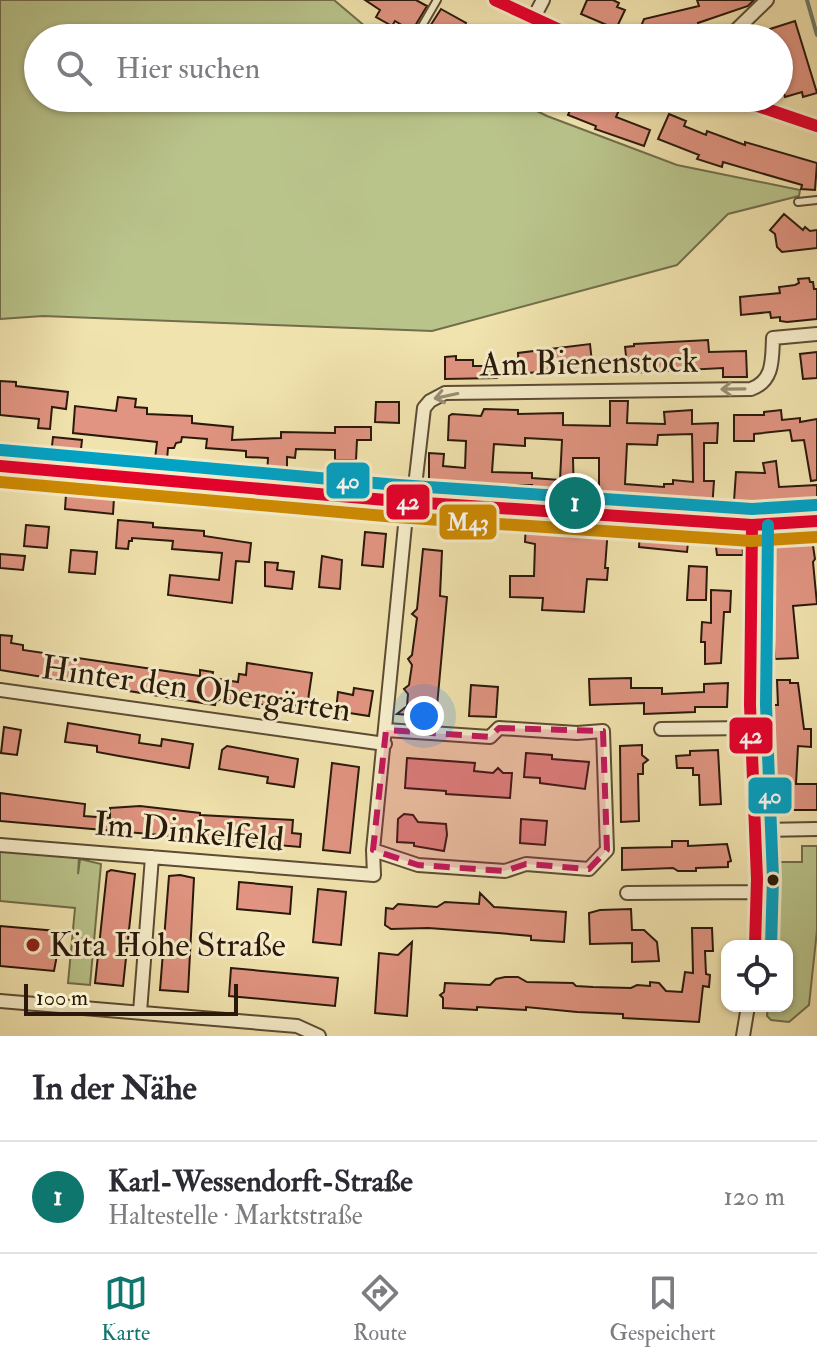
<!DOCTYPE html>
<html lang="de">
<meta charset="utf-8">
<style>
:root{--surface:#fff;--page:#f7f7f7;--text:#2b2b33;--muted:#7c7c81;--line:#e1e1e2;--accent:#0f766e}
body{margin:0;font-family:"IM FELL Double Pica",serif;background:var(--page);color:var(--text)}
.controls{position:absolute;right:24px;bottom:24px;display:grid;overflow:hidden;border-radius:16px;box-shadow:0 2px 6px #0004}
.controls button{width:72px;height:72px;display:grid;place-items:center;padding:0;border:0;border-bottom:2px solid var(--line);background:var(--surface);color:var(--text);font:40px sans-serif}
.scale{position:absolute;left:24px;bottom:20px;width:214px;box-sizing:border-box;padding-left:8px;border:4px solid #2a190b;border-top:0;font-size:22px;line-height:28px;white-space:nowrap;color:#2a190b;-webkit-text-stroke:6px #f6edca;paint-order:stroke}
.you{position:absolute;left:424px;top:716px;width:28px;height:28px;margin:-20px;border:6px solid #fff;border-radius:50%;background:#1a73e8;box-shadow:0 0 0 12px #1a73e833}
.badge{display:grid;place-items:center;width:52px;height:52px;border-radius:50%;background:var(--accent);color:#fff;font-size:26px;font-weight:700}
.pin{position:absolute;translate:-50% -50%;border:4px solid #fff;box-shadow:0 2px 8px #0006}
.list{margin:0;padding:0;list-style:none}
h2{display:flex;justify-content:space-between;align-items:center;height:104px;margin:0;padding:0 32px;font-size:34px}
h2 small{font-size:26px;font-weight:400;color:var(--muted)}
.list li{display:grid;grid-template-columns:52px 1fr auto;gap:24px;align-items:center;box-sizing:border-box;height:112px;padding:0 32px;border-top:2px solid var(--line)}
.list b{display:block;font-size:30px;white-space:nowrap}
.list p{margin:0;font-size:26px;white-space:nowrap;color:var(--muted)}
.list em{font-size:26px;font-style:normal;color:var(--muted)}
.icon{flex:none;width:44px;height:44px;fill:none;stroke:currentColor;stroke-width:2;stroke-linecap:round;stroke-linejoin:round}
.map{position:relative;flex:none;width:817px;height:1036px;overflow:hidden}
.search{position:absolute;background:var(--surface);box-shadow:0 2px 6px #0004;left:24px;right:24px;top:24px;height:88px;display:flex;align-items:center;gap:20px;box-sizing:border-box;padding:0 28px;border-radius:44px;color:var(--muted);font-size:30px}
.sheet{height:216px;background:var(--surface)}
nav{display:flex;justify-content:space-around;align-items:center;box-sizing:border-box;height:112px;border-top:2px solid var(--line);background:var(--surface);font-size:22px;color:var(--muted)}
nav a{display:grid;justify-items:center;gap:4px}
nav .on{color:var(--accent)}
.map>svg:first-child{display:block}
</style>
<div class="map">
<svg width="817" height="1036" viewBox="0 0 817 1036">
<rect width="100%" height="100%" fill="#f1e3ae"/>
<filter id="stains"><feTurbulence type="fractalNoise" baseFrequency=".0025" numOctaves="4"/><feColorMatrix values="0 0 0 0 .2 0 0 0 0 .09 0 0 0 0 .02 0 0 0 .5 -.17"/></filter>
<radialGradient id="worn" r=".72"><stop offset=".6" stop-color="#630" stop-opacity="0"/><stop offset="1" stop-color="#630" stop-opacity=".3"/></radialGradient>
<path fill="#b9c48b" stroke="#726e4b" stroke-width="2" d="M0,0H334L379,38H38V98H511L547,116L677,165L800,190L799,196L728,214L677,265L432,331L43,316L0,319Z
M802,846H817V930L809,1005L789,1022L771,1020L767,1016L768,1006H787V946H775L779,862H802Z
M0,851L79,858L78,874L80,859L101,864L90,985L68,983L75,908L0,901Z"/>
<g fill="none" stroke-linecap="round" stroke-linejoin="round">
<path stroke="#6e7c6d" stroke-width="4" d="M807,0L817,35"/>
</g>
<path fill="#e09481" stroke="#2a190b" stroke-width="2" fill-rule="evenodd" d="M365,0H416L427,6L412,31L395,21L392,26L376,17L380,10Z
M587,0H613L619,3L617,7L625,10L616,29L581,14Z
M697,0H754L748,6L698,23L701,32L683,38H636L644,19L699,6Z
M441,9L466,23L458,38L423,37Z
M795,21L817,93L803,97L802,92L785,97L779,77V38H772L770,29Z
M575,98H624L616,117L650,130L644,146L595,129L596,126L568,115Z
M669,114L686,121L684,126L706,135L707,131L745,145V142L817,163L815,190L801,189L802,185L723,162L722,167L697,159L699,155L658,139Z
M784,214L803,230L805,227L810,231L817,230V248L782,252L777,247L775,234L770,230Z
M809,278L810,282H813L814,289H817V319L787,322L780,321V317L771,318L770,312L741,315L740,297L780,293L779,287L795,285L799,283L798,279Z
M708,340L709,352L746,351L747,377H723V368L628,373L625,347L634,346V344Z
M590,344L593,372L567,374L568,369L519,374L518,353Z
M817,352V378L803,379L800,354Z
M456,356V360H473V366H496L497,378L445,379V357Z
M0,381L16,382V386L68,392L66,409L52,407L50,429L38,428L39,419L0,415Z
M118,397L136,399L135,407L147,408V414L192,416V423L233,427L232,440L281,438V432L335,433V427H371V440H357L356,460H335V450L296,449L295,458L287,457V476H267L268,458L246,457V451L206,448L207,439L182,437L181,442L176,443L174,448H168L167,460L155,459L157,442L73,433L75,406L116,411Z
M610,401H628L627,423L665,424L664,412L692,410V424L718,423L717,443H704V481H714L712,509L599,501V458H573L574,499L532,497V485H492L491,494L444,491L445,485L429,481V453L444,454L443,466L465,468L466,441L448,440L449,416L452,414L481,416L484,409L518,410V414L563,413V425L610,426ZM692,434L693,482L673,480V484H664V487L625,484L627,444L657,445L658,435ZM525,438L562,440L560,480L532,478V473L492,472L494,444L525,446Z
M376,402H399V423L375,422Z
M781,410L782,420L800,418V422L817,419V480L811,481L804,440L792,441L790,430L754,434V441H734V415H764V412Z
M53,437L82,440L80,458L51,455Z
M776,461L779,487L817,485V506L779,509L778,502L734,501L736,472L765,473L763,463Z
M66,494L114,498L113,514L65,509Z
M450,517L489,520L488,538H449Z
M118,520L153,523V527L204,531V536L251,543L249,562L236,561L232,603L168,595L170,575L219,580L222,553L172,549L173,541L132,538V541H129L128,549L116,548Z
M526,522L608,528L605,568H608L607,580L587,579L584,612L542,610L543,598L510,597V576H534L535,544L525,542Z
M26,525L49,527L47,548L24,546Z
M640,530L689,533L687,552L639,547Z
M365,532L386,534L383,567L362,565Z
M724,535L742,536L743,555H717L716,547L724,546Z
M812,539L815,559L813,562L817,604L793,606L798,658L775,659L774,640H771L767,595H761V543Z
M423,549L442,551L440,596L447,597L436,717L428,716L423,720L420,716L397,714L407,706L408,694L404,689L409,685L412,665L408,659L412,655L417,618L412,614L417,609Z
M71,550L97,552L95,574L69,572Z
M0,554L25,556L23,570L0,568Z
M322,556L342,560L340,589L319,587Z
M265,562L278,563L277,570L294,572L292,589L265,586Z
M689,566L707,567L706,600H687Z
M711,590L731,591L730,612H724L721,663L705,664V642H701L702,622L711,623Z
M0,635L12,636L11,643L23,645V650L200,676V670L213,672L212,678L238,682L239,674L246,675L247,663L312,673L307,707L266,701L265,705L222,699L216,701L215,705L0,670Z
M631,678V688H662V694L704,692V684L728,683L727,707H695V712L644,714V703L590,705L589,679Z
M777,680H790V683H798L804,729H811V747L798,746L796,784H817V810H781V786L771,785L774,722H768V705H778Z
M471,685L498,687L496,717L469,716Z
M354,688L373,691L369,716L336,711L338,692L353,695Z
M68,723L140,735L139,743L161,746L162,739L193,744L189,768L119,756L97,752V746L65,742Z
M4,727L21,730L17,755L1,753Z
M642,745V755L648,760L643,764V774H638L639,821L621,822L620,746Z
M227,746L298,759L294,787L267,783L268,777L219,769L222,750Z
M718,750L721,804L700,805L699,775H693V768H677L676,756L690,755V751Z
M526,753L552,755V759L589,762L585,789L540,783V778L524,777Z
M407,758L475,763L474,771L493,773L498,768L503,773H512L510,798L446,794V791L405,788Z
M332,763L359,767L350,853L323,850Z
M0,793L85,804L84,816L110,818V808L140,806L200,813V815L293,820L292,833L301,834L300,847L0,821Z
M404,814L413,815L418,822L446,824L447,835L444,851L414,846V843L397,842L398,819Z
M521,819L547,821L545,845L520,843Z
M672,841H688V846L727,844L731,861L728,862V867L696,868V871H678L673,868L622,870V848L672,847Z
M111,870L135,874L123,986L95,983L107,872Z
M180,875L194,878L188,992L160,990L169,876Z
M239,882L292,887L290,914L237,909Z
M318,889L346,892L341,945L313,942Z
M480,893L494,907L566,912L564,942L531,940V936L498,933L428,928L391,929L385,925L386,908L393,909L398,904L437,907L445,902L479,904Z
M631,909L632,930H644L657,942L659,961L632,962V943L590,944L589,913L600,910Z
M0,926L57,931V938L60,939L54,971L0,966Z
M692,928H712L713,951H705L706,974L710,975L709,987L703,986L699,1022L623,1018V1014L577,1012L526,1007V1010L477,1007V1010L443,1008V998L440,995L444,992L445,983L490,985L496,979L505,977H518L527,982L573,983L576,986L593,987L631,988L637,985L650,986V982L659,983L666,991L682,992L685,972L693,973Z
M412,942L407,1016L375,1013L379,953L398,955Z
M231,968L338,978L335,1006L229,996Z"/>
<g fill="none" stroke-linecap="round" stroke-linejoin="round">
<g stroke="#5c4c34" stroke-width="10">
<path id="lane" d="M415,38L437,0
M798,202L817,200"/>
</g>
<g stroke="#5c4c34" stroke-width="16">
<path id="street" d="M495,0L577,38
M533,19L543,0
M728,38L767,0
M734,98L817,126
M752,525L750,705L757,879L755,946
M0,690L385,744
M661,729L750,728
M756,830L817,829
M0,845L374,875L373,850L406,515L415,486L424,408L430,401L445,393L751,389C774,381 772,359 773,338L817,334
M373,850L418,865L505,871L526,864L589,869L607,850L603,731L577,733L499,728L490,737L386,730
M627,893L757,892
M0,1001L297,1026L319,1036
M140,1012L152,857
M743,1036L748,1006"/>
</g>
<g stroke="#2a190b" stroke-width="20">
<path id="secondary" d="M0,466L397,501L752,525L817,521"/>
</g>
<use href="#lane" stroke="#f6edca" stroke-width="6"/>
<use href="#street" stroke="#f6edca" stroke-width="12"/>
<use href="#secondary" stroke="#f6edca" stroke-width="16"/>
<g stroke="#f6edca" stroke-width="18">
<path id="bus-1" d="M495,0L577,38
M734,98L817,126
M0,466L397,501L752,525L817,521
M752,525L750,705L757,879L755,946"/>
</g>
<g stroke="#f6edca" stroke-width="18">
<path id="bus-2" d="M0,482L396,517L751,541L817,537"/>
</g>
<g stroke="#f6edca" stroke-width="18">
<path id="bus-3" d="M1,450L398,485L752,509L816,505
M768,525L766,705L773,878L771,946"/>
</g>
<use href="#bus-1" stroke="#e4002b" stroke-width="12"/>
<use href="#bus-2" stroke="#ce8a02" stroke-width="12"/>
<use href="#bus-3" stroke="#02a2c4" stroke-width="12"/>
</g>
<defs><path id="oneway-shaft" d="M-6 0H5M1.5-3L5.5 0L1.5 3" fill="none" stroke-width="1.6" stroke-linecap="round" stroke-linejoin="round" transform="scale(2)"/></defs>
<g stroke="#9a8e74">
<use href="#oneway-shaft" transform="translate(733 389) rotate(179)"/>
<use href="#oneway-shaft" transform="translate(446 396) rotate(168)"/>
</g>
<path fill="#c2185b" fill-opacity="0.2" stroke="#c2185b" stroke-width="6" stroke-dasharray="16 10" stroke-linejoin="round" d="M499,728L603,731L607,850L589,869L526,864L505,871L418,865L373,850L386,730L490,737Z"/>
<circle fill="#2a190b" stroke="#f6edca" stroke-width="3" cx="773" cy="880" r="7"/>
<circle fill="#8f2418" stroke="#f6edca" stroke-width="3" cx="33" cy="945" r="8"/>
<g text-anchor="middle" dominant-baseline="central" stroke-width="6" stroke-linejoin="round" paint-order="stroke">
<g font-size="34" fill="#2a190b" stroke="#f6edca">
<text transform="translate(589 363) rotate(-1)">Am Bienenstock</text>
<text transform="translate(196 689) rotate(8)">Hinter den Obergärten</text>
<text transform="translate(189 832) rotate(5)">Im Dinkelfeld</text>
</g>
<g font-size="34" fill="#2a190b" stroke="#f6edca" text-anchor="start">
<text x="49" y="945">Kita Hohe Straße</text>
</g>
</g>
<g stroke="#f6edca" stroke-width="3">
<rect x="325" y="461" width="46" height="39" rx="8" fill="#02a2c4"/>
<rect x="385" y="483" width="46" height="38" rx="8" fill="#e4002b"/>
<rect x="438" y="503" width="60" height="38" rx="8" fill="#ce8a02"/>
<rect x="728" y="716" width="46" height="39" rx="8" fill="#e4002b"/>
<rect x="747" y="776" width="46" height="39" rx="8" fill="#02a2c4"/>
</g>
<g font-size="22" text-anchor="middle" font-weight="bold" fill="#fff">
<text x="348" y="488">40</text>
<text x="408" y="509">42</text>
<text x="468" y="530">M43</text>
<text x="751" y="743">42</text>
<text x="770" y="803">40</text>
</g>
<rect width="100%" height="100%" filter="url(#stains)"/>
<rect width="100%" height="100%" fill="url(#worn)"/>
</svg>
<div class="controls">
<button><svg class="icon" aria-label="locate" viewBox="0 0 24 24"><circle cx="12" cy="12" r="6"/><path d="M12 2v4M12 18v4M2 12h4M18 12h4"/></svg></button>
</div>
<div class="scale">100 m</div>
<div class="you"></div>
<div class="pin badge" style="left:575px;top:503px">1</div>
<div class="search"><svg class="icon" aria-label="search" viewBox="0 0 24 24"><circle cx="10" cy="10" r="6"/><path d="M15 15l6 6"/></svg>Hier suchen</div>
</div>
<section class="sheet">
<h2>In der Nähe<small></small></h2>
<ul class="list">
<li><span class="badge">1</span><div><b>Karl-Wessendorft-Straße</b><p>Haltestelle · Marktstraße</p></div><em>120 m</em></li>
</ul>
</section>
<nav>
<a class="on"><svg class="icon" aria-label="map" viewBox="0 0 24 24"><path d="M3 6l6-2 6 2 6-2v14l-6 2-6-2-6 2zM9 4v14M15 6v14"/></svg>Karte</a>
<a><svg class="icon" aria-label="directions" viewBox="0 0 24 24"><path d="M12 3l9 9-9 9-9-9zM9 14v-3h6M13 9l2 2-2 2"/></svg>Route</a>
<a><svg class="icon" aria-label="saved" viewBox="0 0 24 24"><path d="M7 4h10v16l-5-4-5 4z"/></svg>Gespeichert</a>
</nav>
